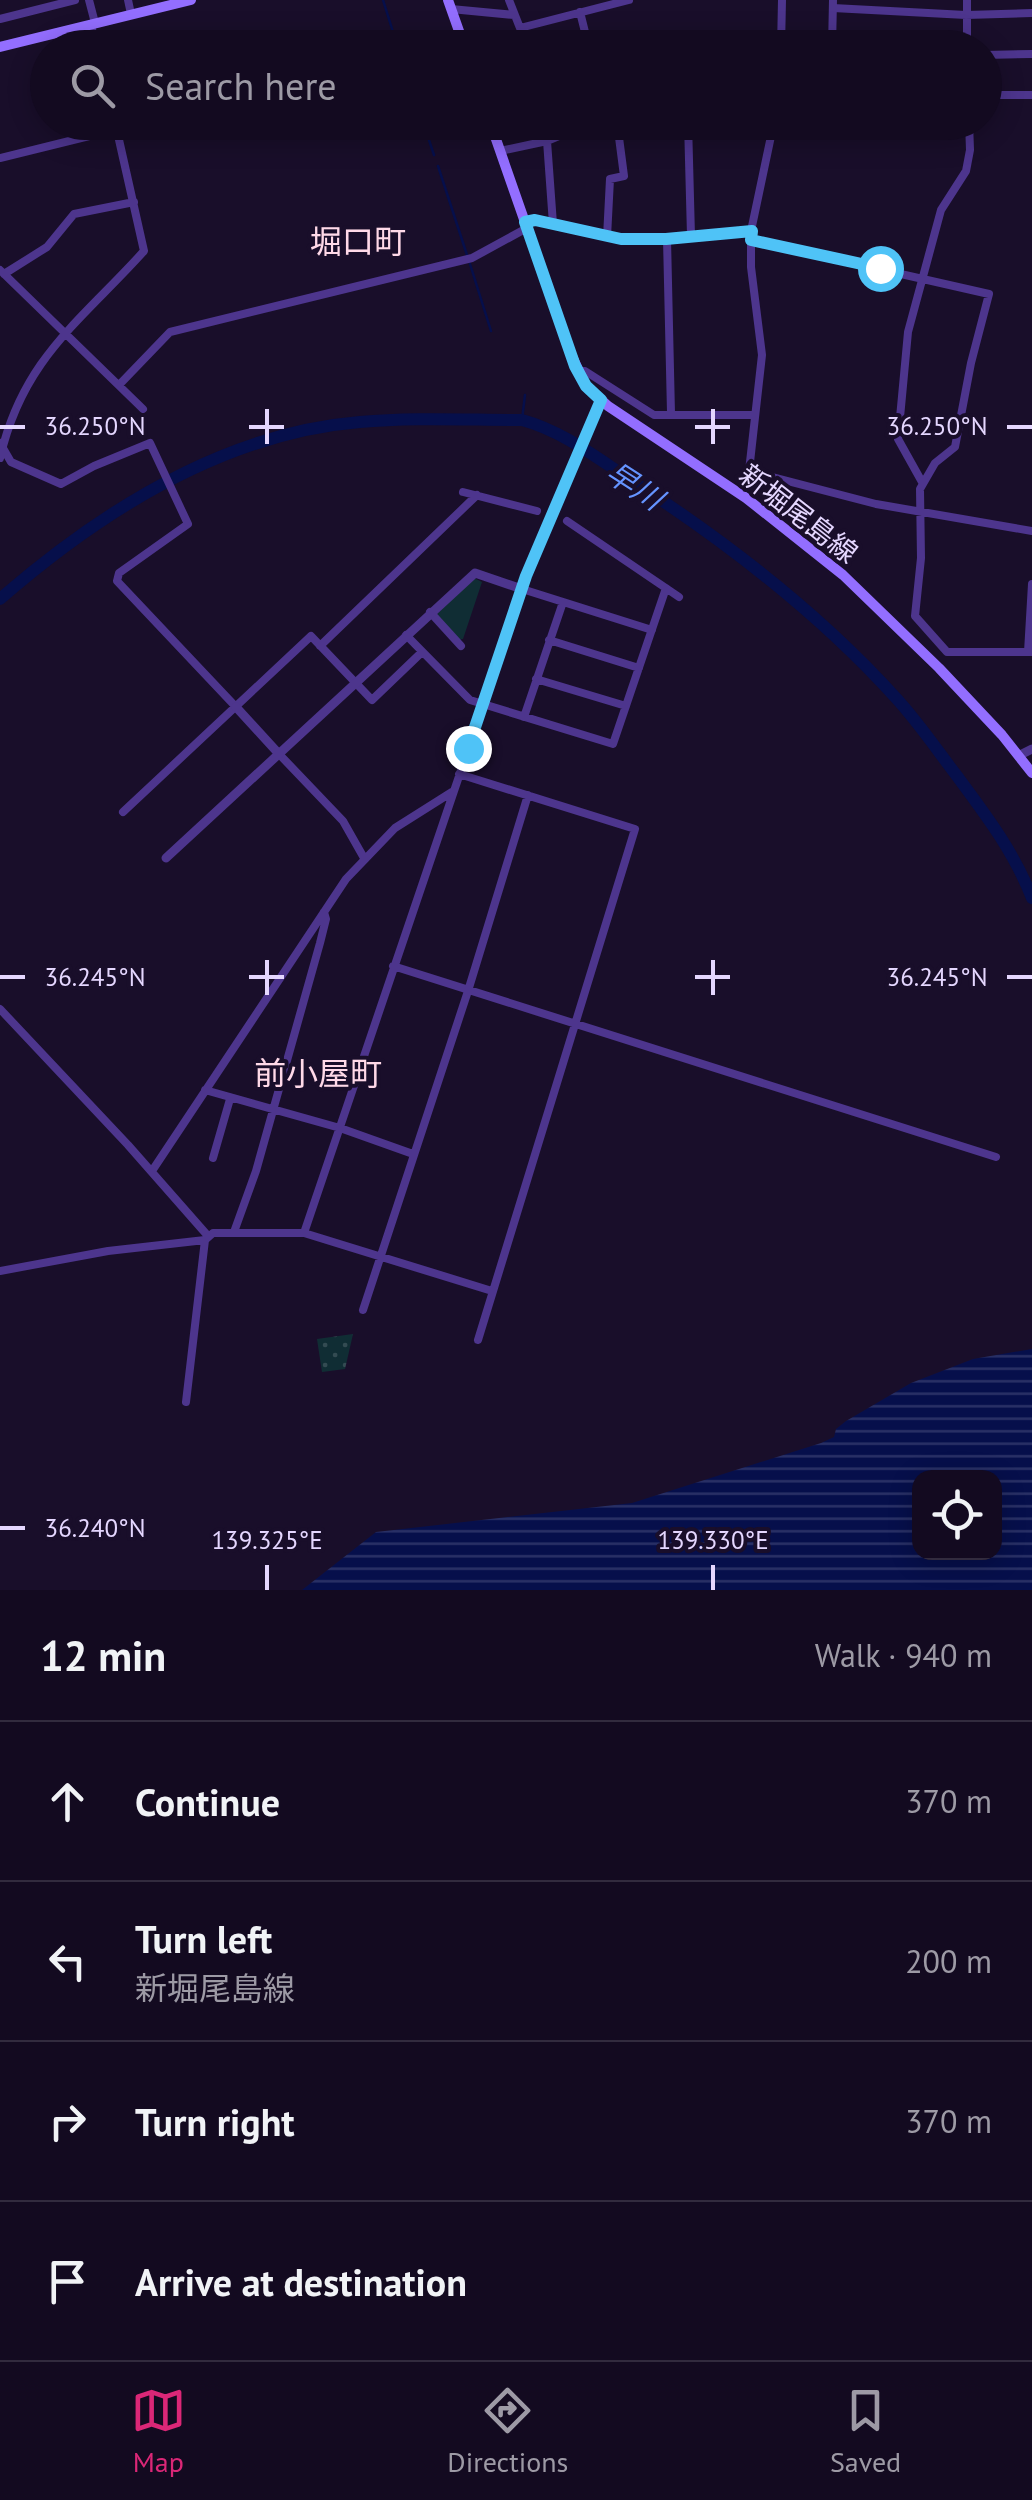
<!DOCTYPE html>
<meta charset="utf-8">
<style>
:root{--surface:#130a20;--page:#1c1329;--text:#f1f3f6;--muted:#9d9aa5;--line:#322b3e;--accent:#db2777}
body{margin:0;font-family:"PT Sans","Noto Sans JP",sans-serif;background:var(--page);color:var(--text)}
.controls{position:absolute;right:30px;bottom:30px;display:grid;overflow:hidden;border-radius:20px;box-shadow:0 5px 25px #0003}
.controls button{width:90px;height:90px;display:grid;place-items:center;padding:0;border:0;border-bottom:2px solid var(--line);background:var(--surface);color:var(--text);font:50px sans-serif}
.stop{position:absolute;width:30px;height:30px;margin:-22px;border:8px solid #4fc3f7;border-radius:50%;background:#fff}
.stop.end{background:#4fc3f7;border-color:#fff;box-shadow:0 2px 10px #0008}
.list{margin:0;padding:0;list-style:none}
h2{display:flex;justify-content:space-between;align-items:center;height:130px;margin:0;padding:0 40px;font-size:42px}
h2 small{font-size:32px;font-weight:400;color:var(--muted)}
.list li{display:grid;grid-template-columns:65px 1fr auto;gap:30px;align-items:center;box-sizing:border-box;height:160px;padding:0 40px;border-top:2px solid var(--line)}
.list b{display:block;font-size:38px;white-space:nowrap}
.list p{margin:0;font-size:32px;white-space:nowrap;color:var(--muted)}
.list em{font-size:32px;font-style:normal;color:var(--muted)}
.icon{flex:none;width:55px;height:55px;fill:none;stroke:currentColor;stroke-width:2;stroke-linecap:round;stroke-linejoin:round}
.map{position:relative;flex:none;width:1032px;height:1590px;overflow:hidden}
.search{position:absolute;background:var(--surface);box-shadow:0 5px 25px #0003;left:30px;right:30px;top:30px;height:110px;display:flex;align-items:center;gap:25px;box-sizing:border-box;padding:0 35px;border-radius:55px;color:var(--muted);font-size:38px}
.sheet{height:770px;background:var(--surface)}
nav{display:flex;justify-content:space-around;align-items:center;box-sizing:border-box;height:140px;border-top:2px solid var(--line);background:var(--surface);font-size:28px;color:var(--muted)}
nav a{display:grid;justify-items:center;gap:5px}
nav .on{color:var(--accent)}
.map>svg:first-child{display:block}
</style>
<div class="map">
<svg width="1032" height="1590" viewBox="0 0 1032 1590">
<defs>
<pattern id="grass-dots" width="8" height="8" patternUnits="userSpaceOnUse" patternTransform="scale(2.5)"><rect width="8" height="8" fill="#102d34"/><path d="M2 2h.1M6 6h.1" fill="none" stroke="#334b52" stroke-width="1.8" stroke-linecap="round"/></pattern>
<pattern id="water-rules" width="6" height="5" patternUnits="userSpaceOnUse" patternTransform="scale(2.5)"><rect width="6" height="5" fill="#060f4b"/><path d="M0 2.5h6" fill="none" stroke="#2a3166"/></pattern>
</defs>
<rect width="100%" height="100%" fill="#190e2a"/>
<path fill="url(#grass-dots)" d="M353,1334L345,1369L322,1372L317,1339Z"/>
<path fill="#102d34" d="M474,578L482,582L463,639L458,640L436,615Z"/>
<path fill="url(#water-rules)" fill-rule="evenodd" d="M1032,1349V1590H302L376,1532L632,1503L821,1443L834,1437L836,1429L846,1421L911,1383L973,1359ZM920,1478H994V1552H920Z"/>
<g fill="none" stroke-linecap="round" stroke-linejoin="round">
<path stroke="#060f4b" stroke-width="2.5" d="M383,0L398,48
M423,122L434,155
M438,166L467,255
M470,264L491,331
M522,420L525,395"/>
<path stroke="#060f4b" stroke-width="12" d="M0,599C101,511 224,433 360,422C413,417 468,420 522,420C563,431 598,459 634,482C728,543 821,615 896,698C919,723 937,750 957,776C986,815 1014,852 1032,898"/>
<path stroke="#4d358d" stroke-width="8" d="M89,0L95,23
M128,0L131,14
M509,0L520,28L629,0
M967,0V48
M833,8L966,15L1032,13
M451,9L514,15
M580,12L589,48
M0,19L75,0
M91,24L96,48
M441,48L463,42
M781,48L782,0
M832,48L833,0
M984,55L1032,54
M984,95H1032
M688,122L691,236
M774,122L751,231V267L762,355L749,471L876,504L1032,531
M547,141L553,224
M500,151L547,141L592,122
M0,158L146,122
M525,222L535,220L621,239H667L751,231
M607,237L610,179L624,176L617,122
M667,239L671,413
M751,240L989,294L971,363L955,447L935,463L920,489L921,558L915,616L947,652H1032
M0,270L143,409
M4,274L47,247L74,214L134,202
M578,371H585L654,415H754
M119,385L170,332L472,258L527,228
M601,401L522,589L652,630
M0,443L11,462L61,484L94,466L150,443L188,524L119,573L117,581L236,707
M0,458C23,358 81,321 144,251L115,122
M922,482L898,439L908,332L941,210L966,171L970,150L969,122
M463,492L537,511
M567,521L679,597
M430,612L461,646
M406,635L470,700L613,744L666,588
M549,640L639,668
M320,646L477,495
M1028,652L1032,584
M536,679L626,706
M524,717L563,602
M279,754L343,821L364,858
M459,774L635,829L478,1340
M123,812L311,636L372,700L422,652
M393,966L996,1157
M0,1009L128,1145L208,1236
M205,1090L340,1128L413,1154
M213,1158L230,1099
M152,1171L346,879L395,828L452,792
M234,1232L256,1171L320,943L326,919L324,912
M304,1233L472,738
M0,1271L108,1251L205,1240
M363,1310L468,991L528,795
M186,1402L205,1240L213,1233H304L492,1291"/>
<path stroke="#4d358d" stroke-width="9" d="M236,707L279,754
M1020,755L1032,749
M166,858L475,573L522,589L472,738"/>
<path stroke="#936eff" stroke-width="10" d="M448,0L465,48
M0,47L191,0
M490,122L571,354L586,386L608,406L746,498L843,575L939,668L1002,735L1032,773"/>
</g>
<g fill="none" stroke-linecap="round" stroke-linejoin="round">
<path stroke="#4fc3f7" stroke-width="12" d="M468,748L526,576L601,400L586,386L575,366L525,222L535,220L621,239H666L752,231L751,240L880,268"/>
</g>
<path fill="none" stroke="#e5d7ff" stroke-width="4" d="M267,409V444M713,409V444M0,427H25M249,427H284M695,427H730M1007,427H1032M267,960V995M713,960V995M0,977H25M249,977H284M695,977H730M1007,977H1032M0,1528H25M267,1565V1590M713,1565V1590"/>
<g text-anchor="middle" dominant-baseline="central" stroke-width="8" stroke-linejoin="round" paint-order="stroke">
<g font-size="28" fill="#e5d7ff" stroke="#190e2a">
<text transform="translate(799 513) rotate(38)">新堀尾島線</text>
</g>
<g font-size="30" font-style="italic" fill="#6594ff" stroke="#190e2a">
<text transform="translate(635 485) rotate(33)">早川</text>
</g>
<g font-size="32" fill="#ffd9e8" stroke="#190e2a">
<text x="358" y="241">堀口町</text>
<text x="318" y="1073">前小屋町</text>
</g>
</g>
<g font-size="25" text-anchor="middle" fill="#e5d7ff" stroke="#190e2a" stroke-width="8" stroke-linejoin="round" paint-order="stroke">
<text x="95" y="435">36.250°N</text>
<text x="937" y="435">36.250°N</text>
<text x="95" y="986">36.245°N</text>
<text x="937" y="986">36.245°N</text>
<text x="95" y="1537">36.240°N</text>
<text x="267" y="1549">139.325°E</text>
<text x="713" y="1549">139.330°E</text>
</g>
</svg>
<div class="controls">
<button><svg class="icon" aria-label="locate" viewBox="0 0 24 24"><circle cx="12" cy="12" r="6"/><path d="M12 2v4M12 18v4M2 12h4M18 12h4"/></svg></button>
</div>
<div class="stop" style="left:880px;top:268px"></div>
<div class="stop end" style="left:468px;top:748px"></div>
<div class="search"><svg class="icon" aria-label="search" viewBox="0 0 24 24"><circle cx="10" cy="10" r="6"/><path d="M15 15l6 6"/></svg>Search here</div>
</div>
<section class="sheet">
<h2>12 min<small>Walk · 940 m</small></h2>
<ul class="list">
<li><svg class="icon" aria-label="ahead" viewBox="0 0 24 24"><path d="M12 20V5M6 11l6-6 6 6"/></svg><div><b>Continue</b></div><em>370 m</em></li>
<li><svg class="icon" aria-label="left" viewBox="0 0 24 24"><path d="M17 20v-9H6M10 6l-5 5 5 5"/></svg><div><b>Turn left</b><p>新堀尾島線</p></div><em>200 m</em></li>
<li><svg class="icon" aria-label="right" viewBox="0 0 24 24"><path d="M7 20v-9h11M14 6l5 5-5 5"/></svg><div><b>Turn right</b></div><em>370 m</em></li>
<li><svg class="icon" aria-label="arrive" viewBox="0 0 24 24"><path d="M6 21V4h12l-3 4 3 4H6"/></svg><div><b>Arrive at destination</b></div></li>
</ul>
</section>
<nav>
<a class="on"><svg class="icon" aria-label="map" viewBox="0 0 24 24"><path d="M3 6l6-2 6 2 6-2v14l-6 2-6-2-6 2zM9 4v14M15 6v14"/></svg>Map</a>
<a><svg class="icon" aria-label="directions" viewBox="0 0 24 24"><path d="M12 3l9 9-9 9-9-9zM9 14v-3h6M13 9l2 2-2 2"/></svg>Directions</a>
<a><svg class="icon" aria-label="saved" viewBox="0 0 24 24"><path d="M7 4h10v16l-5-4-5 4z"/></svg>Saved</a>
</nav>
